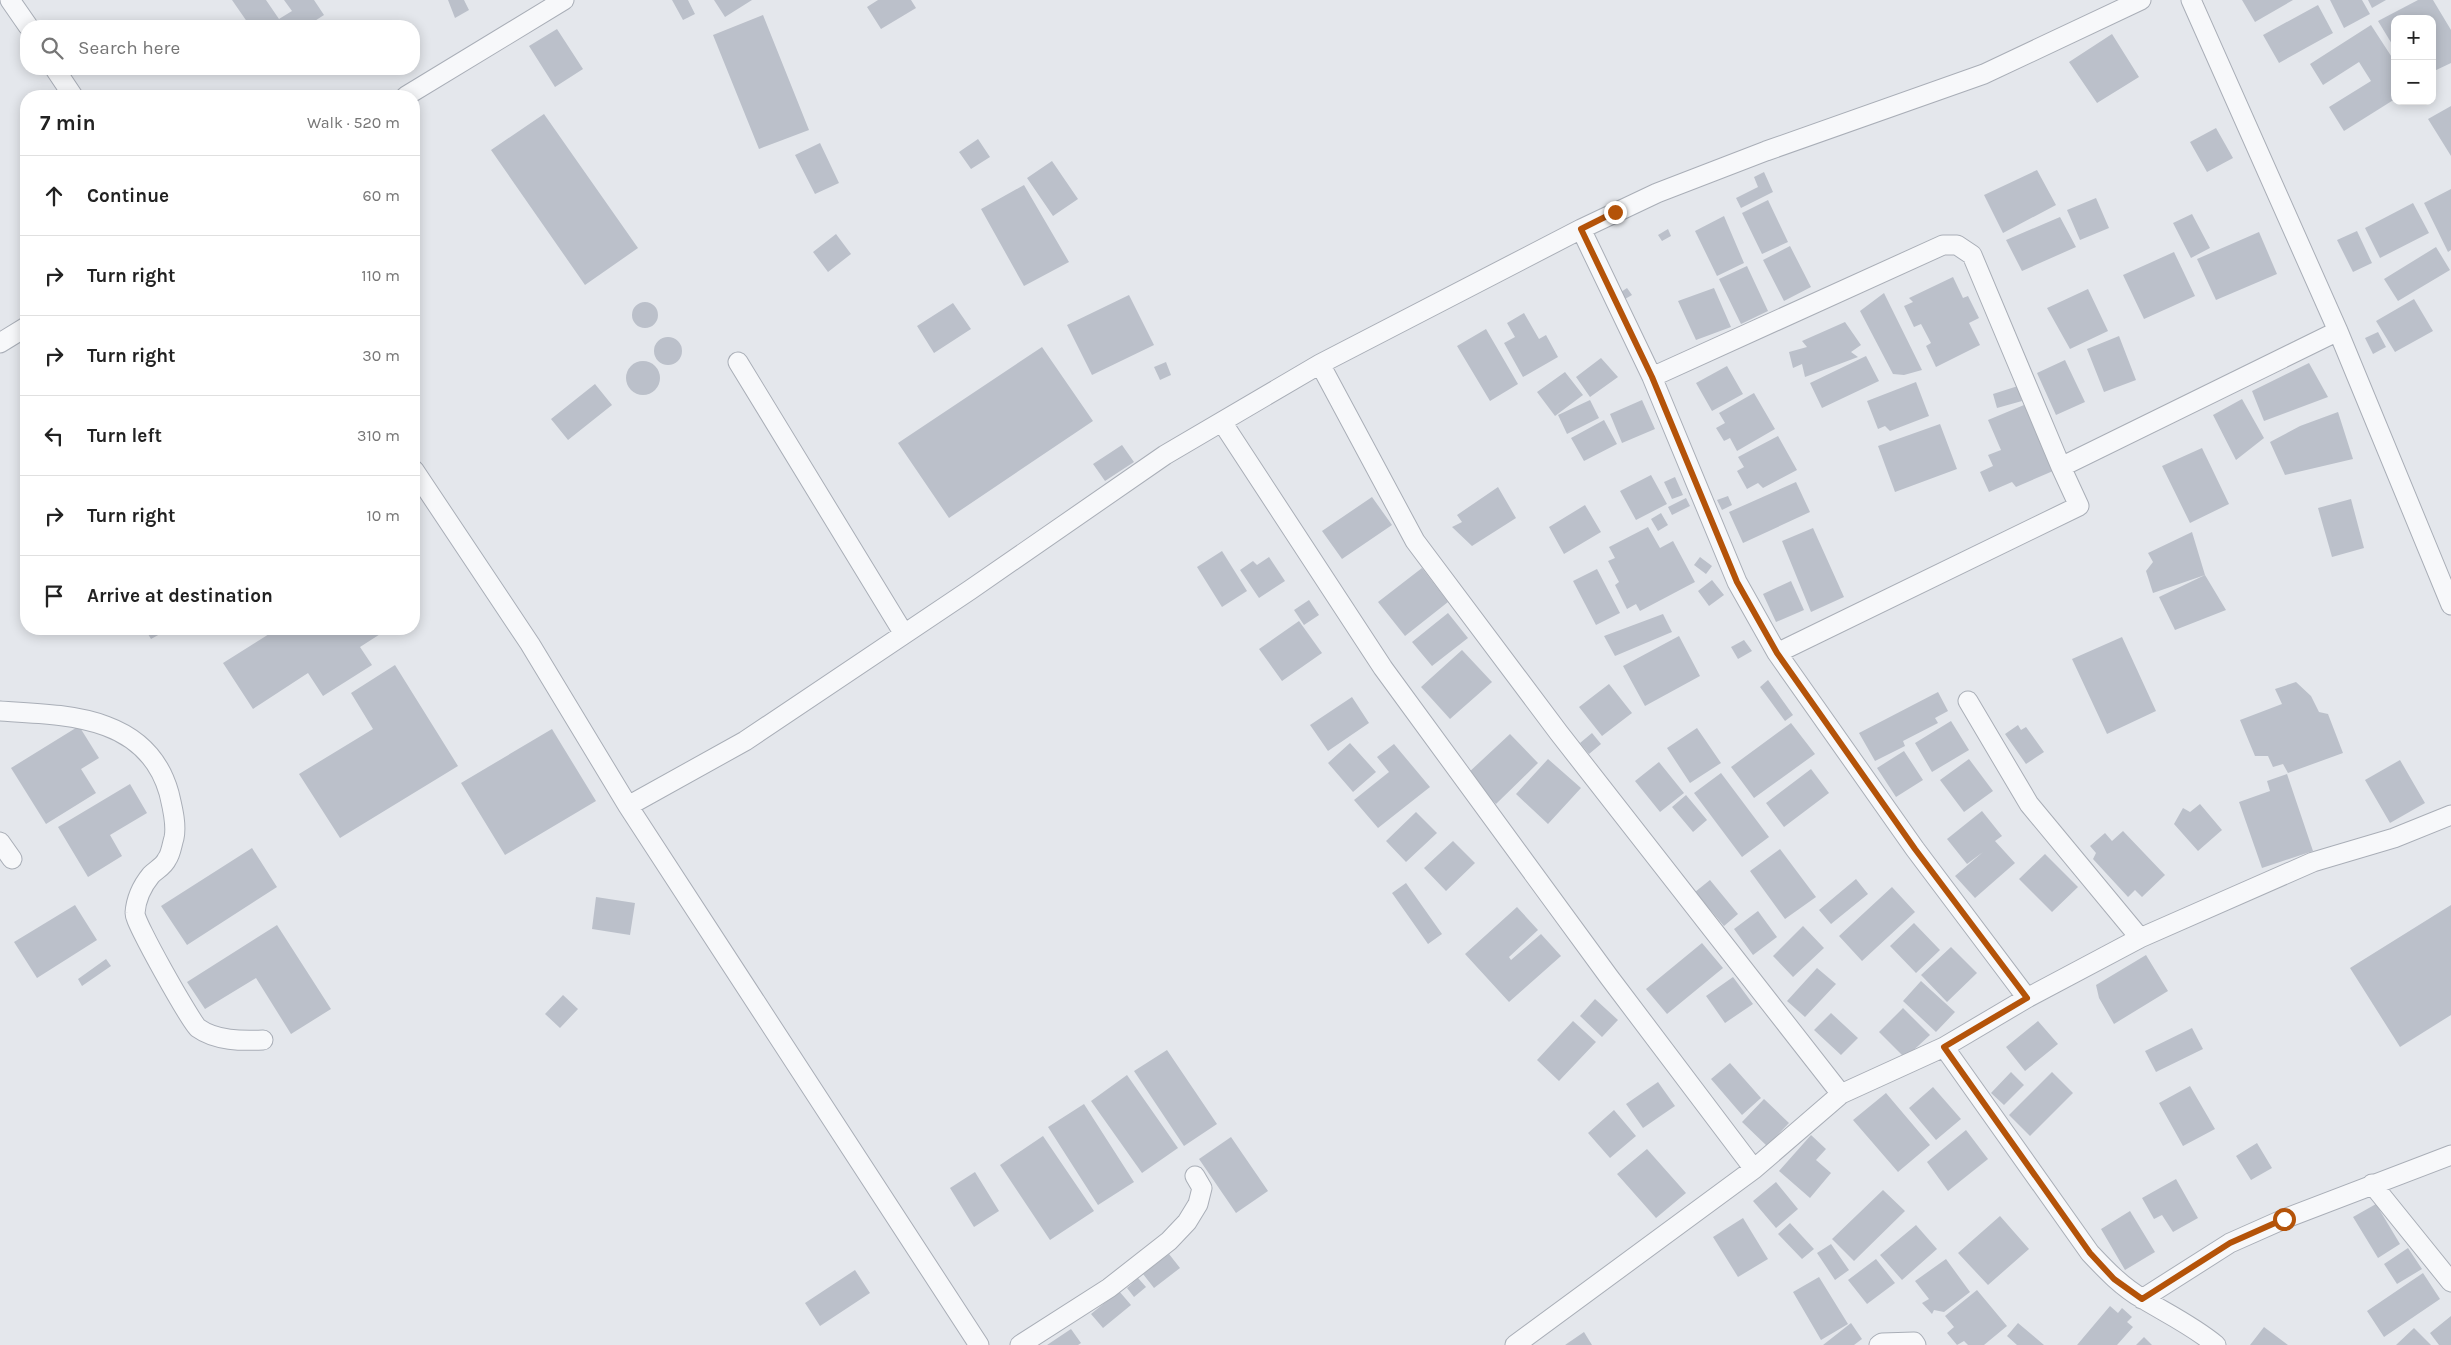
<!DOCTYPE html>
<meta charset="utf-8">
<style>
:root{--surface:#fff;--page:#f6f6f6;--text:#222;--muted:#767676;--line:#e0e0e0}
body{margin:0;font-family:Karla,sans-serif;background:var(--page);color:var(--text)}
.controls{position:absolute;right:15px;top:15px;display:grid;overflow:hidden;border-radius:10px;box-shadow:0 2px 12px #0003}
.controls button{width:45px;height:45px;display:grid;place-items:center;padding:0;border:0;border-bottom:1px solid var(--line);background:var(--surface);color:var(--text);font:25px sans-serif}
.stop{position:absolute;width:15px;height:15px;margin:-11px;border:4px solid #b45309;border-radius:50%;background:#fff}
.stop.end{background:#b45309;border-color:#fff;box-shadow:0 1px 5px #0008}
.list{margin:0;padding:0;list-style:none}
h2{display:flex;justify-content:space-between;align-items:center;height:65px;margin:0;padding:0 20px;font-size:21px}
h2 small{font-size:16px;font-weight:400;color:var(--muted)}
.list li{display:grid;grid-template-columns:32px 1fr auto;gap:15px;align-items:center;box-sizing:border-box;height:80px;padding:0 20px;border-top:1px solid var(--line)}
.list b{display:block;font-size:19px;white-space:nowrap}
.list em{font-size:16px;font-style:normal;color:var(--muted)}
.icon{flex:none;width:28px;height:28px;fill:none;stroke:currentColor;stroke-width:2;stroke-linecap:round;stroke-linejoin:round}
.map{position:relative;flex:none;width:2451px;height:1345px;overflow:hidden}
.search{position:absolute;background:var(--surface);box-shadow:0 2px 12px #0003;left:20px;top:20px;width:400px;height:55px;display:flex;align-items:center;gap:12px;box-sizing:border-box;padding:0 18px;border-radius:20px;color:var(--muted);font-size:19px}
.panel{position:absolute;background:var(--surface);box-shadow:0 2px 12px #0003;left:20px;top:90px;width:400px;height:545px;border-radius:20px}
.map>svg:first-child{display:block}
</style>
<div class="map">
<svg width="2451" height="1345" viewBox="0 0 2451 1345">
<rect width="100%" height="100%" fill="#e4e7ec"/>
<path fill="#bbc0ca" d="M232,0H266L279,19L292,11L284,0H314L324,15L307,26H250Z
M448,0H464L469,10L455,18Z
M672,0H688L695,14L683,20Z
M714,0H752L725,17Z
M878,0H911L916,8L881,29L867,7Z
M2242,0H2293L2255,22Z
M2330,0H2362L2370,14L2344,28Z
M2368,0H2386L2372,8Z
M2418,0H2433L2451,30V63L2432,72V19H2395V49L2378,21Z
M2318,5L2333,33L2279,63L2263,35Z
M763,15L809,130L759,149L713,35Z
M2371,25L2395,62V99L2344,131L2329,107L2371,81L2359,62L2323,85L2310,64Z
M557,29L583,69L555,87L529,46Z
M2112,34L2139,77L2097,103L2069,62Z
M2451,106V156L2428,119Z
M544,114L638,248L585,285L491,150Z
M2216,128L2233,158L2207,172L2190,142Z
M978,139L990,157L971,169L959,152Z
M820,143L839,183L815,194L795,155Z
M1052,161L1078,199L1053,216L1027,178Z
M2037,170L2056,205L2003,233L1984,195Z
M1764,172L1773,192L1741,208L1736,198L1758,187L1754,177Z
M1024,185L1069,262L1024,286L981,209Z
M2451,189V250L2448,252L2424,203Z
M2096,198L2109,228L2080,240L2067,210Z
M1768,200L1788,242L1762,254L1742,213Z
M2413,203L2429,233L2380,258L2365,228Z
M2192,214L2210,248L2191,258L2173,223Z
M1724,216L1744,263L1717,276L1695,231Z
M2060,217L2076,247L2022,271L2006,240Z
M1668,229L1671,236L1662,241L1658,235Z
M2357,231L2372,263L2353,272L2337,240Z
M2259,232L2277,274L2216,300L2197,259Z
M836,234L851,254L828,272L813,252Z
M1790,246L1811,287L1784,301L1763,260Z
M2436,247L2450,270L2398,301L2384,279Z
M2174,252L2195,296L2144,319L2123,275Z
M1747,266L1768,311L1741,324L1719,279Z
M1953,277L1963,298L1968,296L1979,318L1969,323L1980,345L1936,367L1926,346L1931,343L1921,324L1914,327L1904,306L1913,302L1909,298Z
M1627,288L1632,295L1625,299L1621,292Z
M1714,288L1731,327L1696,340L1678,301Z
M2088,289L2108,331L2070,349L2047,308Z
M1884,293L1922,370L1904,375L1893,374L1860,311Z
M1129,295L1154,345L1092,375L1067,325Z
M2414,299L2433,331L2395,352L2376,321Z
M632 315a13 13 0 1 1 26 0a13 13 0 1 1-26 0Z
M953,303L971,329L934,353L917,326Z
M1524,313L1539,339L1546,335L1558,357L1523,377L1504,343L1515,337L1507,323Z
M1845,322L1861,345L1851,352L1858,357L1805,377L1802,364L1793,368L1789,352L1807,347L1802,341Z
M1486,329L1518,384L1490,401L1457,346Z
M2378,332L2386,347L2373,354L2365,338Z
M2119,336L2136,380L2104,392L2087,349Z
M654 351a14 14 0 1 1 28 0a14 14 0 1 1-28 0Z
M1042,347L1093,421L949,518L898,443Z
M1866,356L1879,381L1822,408L1810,383Z
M1601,358L1618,377L1590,397L1576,377Z
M2065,360L2085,402L2056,415L2037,373Z
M626 378a17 17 0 1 1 34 0a17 17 0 1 1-34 0Z
M1166,362L1171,375L1160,380L1154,367Z
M2309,363L2328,397L2264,421L2252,391Z
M1727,366L1743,394L1712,411L1696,383Z
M1565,372L1583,395L1555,416L1537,392Z
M1916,382L1929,416L1890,431L1885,426L1878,429L1867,401Z
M595,384L612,405L568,440L551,419Z
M2018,386L2022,401L1997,408L1993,394Z
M1754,393L1775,429L1737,451L1730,438L1724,441L1716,428L1725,423L1719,413Z
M2242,399L2264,438L2236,460L2213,415Z
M1590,400L1599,418L1567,434L1558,415Z
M1642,400L1655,429L1622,443L1610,414Z
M2024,405L2053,471L2016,487L2012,482L1989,492L1980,472L1993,466L1988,455L2001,450L1988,420Z
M2338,412L2353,459L2285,475L2270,442L2300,426Z
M1604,420L1617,444L1584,461L1571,438Z
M1940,424L1957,469L1895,492L1878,446Z
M1778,436L1797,470L1763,488L1758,483L1747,489L1737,471L1744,467L1738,457Z
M1122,445L1134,462L1105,481L1093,464Z
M2202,448L2229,504L2190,523L2162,466Z
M1651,475L1667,504L1636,520L1620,491Z
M1675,477L1683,495L1672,499L1664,482Z
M1796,482L1810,512L1743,543L1729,512Z
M1498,487L1516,518L1472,546L1452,527L1462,522L1457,515Z
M1728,496L1732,505L1722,510L1717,500Z
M1372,497L1392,525L1342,559L1322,531Z
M1686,498L1690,506L1672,515L1668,507Z
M2351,499L2364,548L2332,557L2318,508Z
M1585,505L1601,532L1564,554L1549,527Z
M1661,513L1668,525L1658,531L1651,519Z
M1648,527L1660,548L1673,541L1695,582L1640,611L1636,604L1627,609L1615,585L1619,582L1608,561L1615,558L1609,547Z
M1813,528L1844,597L1811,612L1782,541Z
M2192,532L2205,575L2153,593L2146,571L2153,562L2148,553Z
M1222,551L1247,591L1222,607L1197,567Z
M1269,557L1285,581L1259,598L1240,570L1253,561L1257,565Z
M1700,557L1712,566L1706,574L1694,565Z
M1422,568L1448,602L1405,636L1378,602Z
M1597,569L1620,613L1596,625L1573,581Z
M2205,575L2226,610L2175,630L2159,597Z
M1712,580L1724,595L1709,606L1698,591Z
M1791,581L1804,610L1776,622L1763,594Z
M1309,600L1319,615L1304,625L1294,610Z
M1448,613L1468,638L1432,666L1412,642Z
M1663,614L1672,632L1615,656L1604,636Z
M1299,621L1322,653L1282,681L1259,649Z
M145,629H169L151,639Z
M277,629H388L360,647L372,665L323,696L308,673L253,709L223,663Z
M1679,636L1700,676L1645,706L1623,666Z
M2122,637L2156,711L2107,734L2072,659Z
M1744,640L1752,651L1738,659L1731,647Z
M1462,650L1492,682L1450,719L1421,687Z
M395,665L458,766L340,838L299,774L373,729L351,693Z
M1768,680L1793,715L1785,721L1760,687Z
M2296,682L2311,696L2319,712L2328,714L2343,753L2288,773L2283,764L2273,767L2268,756H2255L2240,720L2282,704L2275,689Z
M1609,684L1632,713L1602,736L1579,707Z
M1938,692L1948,711L1935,718L1938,723L1903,741L1905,746L1875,761L1859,733Z
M1352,697L1369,723L1328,751L1310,725Z
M1951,721L1969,750L1932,772L1915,743Z
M1791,723L1815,754L1754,798L1731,767Z
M2018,725L2021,730L2026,727L2044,752L2026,764L2005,734Z
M79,726L99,758L81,769L96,793L46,824L11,768Z
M1697,728L1721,763L1690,783L1667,748Z
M552,729L596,801L505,855L461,783Z
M1592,733L1601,744L1589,754L1580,743Z
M1510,734L1538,763L1496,804L1467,774Z
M1350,743L1376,772L1353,792L1328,763Z
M1394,744L1430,787L1378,828L1354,800L1389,772L1377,757Z
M1904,751L1923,780L1896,797L1877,768Z
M1548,759L1581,788L1548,824L1516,794Z
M1969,759L1993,791L1964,812L1940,780Z
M2400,760L2425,803L2390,823L2365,780Z
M1659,762L1684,793L1660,812L1635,781Z
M1811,769L1829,793L1784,827L1766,803Z
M1721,773L1769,837L1742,857L1694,793Z
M2287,774L2313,851L2262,868L2239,802L2270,791L2267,781Z
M130,784L147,813L110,835L122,856L88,877L58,827Z
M1686,795L1707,820L1693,832L1672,807Z
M2200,804L2222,830L2198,851L2174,824L2183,808L2190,812Z
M1982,811L2002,836L1995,841L2015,863L1975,898L1955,876L1983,852L1967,864L1947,839Z
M1416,812L1437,833L1406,862L1386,841Z
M2123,831L2165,875L2142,897L2135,890L2128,897L2093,859L2096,853L2090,846L2105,833L2112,841Z
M1453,841L1475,863L1446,891L1424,868Z
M252,848L277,887L187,945L161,906Z
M1780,849L1816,897L1785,919L1750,871Z
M2045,854L2078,887L2052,912L2019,879Z
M1856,879L1868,894L1831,924L1819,910Z
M1710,880L1738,914L1724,926L1695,892Z
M1406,883L1442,934L1428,944L1392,893Z
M1892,887L1915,912L1862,961L1839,936Z
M596,897L635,903L630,935L592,929Z
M75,905L97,940L37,978L14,942Z
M2451,905V1015L2400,1047L2350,968Z
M1517,907L1538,930L1509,957L1511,960L1541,934L1561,956L1509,1002L1465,954Z
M1758,911L1777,937L1753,955L1734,929Z
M1914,923L1940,950L1916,973L1890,946Z
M277,925L331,1009L291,1034L256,978L205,1009L187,982Z
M1803,926L1824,948L1793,977L1773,956Z
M1702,943L1723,968L1667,1014L1646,989Z
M1951,947L1977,973L1947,1002L1921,975Z
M2146,955L2168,991L2114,1024L2099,998L2096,985Z
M106,959L111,966L82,986L78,979Z
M1817,968L1836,984L1805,1017L1787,1001Z
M1733,977L1753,1004L1725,1023L1706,996Z
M1921,981L1955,1012L1936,1032L1903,1001Z
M563,995L578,1009L560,1028L545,1014Z
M1595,999L1618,1020L1602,1037L1580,1016Z
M1903,1008L1930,1035L1905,1058L1879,1032Z
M1831,1013L1858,1038L1841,1055L1814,1030Z
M1573,1021L1596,1042L1559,1081L1537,1060Z
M2038,1021L2058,1044L2025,1071L2006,1047Z
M2192,1028L2203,1049L2156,1072L2145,1051Z
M1167,1050L1217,1124L1184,1146L1134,1071Z
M1730,1063L1761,1098L1742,1115L1711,1079Z
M2011,1072L2024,1085L2004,1105L1991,1093Z
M2052,1072L2073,1093L2030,1136L2009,1115Z
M1127,1075L1178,1148L1142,1173L1091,1101Z
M1658,1082L1675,1106L1643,1128L1626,1104Z
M2190,1086L2215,1129L2183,1146L2159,1103Z
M1933,1087L1961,1119L1936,1140L1909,1108Z
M1886,1093L1930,1145L1898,1172L1853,1120Z
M1764,1099L1789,1123L1767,1146L1742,1122Z
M1084,1104L1134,1182L1098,1205L1048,1127Z
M1614,1110L1636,1136L1610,1158L1588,1133Z
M1966,1130L1988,1159L1948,1191L1927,1162Z
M1811,1135L1826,1149L1816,1160L1831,1173L1810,1198L1779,1171Z
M1043,1136L1094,1211L1050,1240L1000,1165Z
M1231,1137L1268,1191L1236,1213L1199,1159Z
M2257,1143L2272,1168L2251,1180L2236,1156Z
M1647,1149L1686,1193L1656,1218L1617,1174Z
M975,1172L999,1211L974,1227L950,1188Z
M2176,1179L2198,1218L2173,1232L2162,1215L2154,1219L2142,1198Z
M1776,1182L1798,1209L1776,1228L1753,1201Z
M1883,1190L1905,1211L1854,1261L1832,1239Z
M2376,1204L2400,1244L2378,1258L2353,1217Z
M2130,1211L2155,1252L2125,1270L2101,1229Z
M2000,1216L2029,1249L1988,1285L1958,1253Z
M1743,1218L1768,1259L1738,1277L1713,1237Z
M1790,1223L1814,1249L1802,1259L1778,1234Z
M1916,1225L1937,1249L1902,1280L1880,1255Z
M1831,1244L1849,1270L1835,1280L1817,1253Z
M2408,1248L2422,1269L2397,1284L2384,1264Z
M1169,1254L1180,1268L1154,1288L1143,1274Z
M1876,1259L1895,1283L1867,1304L1848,1280Z
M1946,1259L1970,1292L1944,1312L1934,1310L1932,1314L1922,1303L1929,1299L1915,1281Z
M855,1270L870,1293L820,1326L805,1303Z
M2423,1273L2440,1299L2384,1337L2367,1311Z
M1819,1277L1848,1324L1821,1340L1793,1292Z
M1138,1278L1146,1287L1134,1297L1127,1288Z
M1977,1290L2007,1326L1984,1345H1968L1964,1341L1957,1345L1947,1333L1954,1327L1945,1316Z
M1119,1291L1131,1305L1103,1328L1091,1314Z
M2110,1306L2118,1313L2122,1308L2132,1317L2127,1322L2133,1327L2117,1345H2077Z
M2451,1316V1345H2439L2430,1333Z
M1851,1323L1862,1339L1854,1345H1823Z
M2018,1323L2044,1345H2017L2007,1336Z
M2264,1327L2288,1345H2250Z
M2414,1328L2431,1345H2396Z
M1071,1329L1081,1343L1078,1345H1047Z
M1584,1332L1592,1345H1565Z
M2144,1337L2152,1345H2136Z"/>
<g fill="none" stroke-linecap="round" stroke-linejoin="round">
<g stroke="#a9aeb7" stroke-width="21">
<path id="minor" d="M10,0L28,26
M2191,0L2338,331L2451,605
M55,69L73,96
M406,96L564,0
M1581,229L1652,377L1737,582L1777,653L1915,849L2027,998
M0,343L26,327
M738,362L904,634
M1320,364L1415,541L1559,733L1841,1094
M1652,377L1943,245H1957L1972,255L2061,467
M1222,422L1383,668L1609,977L1754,1169
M414,470L530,644L628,806L979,1345
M1777,653L2079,506L2061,467L2338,331
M1968,701L2029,804L2140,938
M0,711C66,715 147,715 169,793C172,806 177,824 174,838C172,844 171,854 167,859C164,866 156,870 151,875C142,886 136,899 135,913C133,920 191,1022 198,1028C216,1041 242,1041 263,1040
M628,806L745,741L970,590L1165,455L1320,364L1581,229L1657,193L1766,151L1984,74L2141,0
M0,842L12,859
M1944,1047L2090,1253C2106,1270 2122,1287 2143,1299C2168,1314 2193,1326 2216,1345
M2372,1184L2451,1282
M2142,1299L2230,1243L2284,1219L2451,1155
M1020,1345L1109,1288L1169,1241L1187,1222L1198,1204L1202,1188L1195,1176
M1515,1345L1754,1169L1841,1094L1944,1047L2027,998L2140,938L2313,862L2394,838L2451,815
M1879,1345L1882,1343L1914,1342L1916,1345"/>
</g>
<use href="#minor" stroke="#f7f8fa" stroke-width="19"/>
</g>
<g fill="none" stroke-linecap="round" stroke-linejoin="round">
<path stroke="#b45309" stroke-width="6" d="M1615,212L1581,229L1652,377L1737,582L1777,653L1915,849L2027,998L1944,1047L2090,1253L2114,1279L2142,1299L2230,1243L2284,1219"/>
</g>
</svg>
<div class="controls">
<button>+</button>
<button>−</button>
</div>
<div class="stop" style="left:2284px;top:1219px"></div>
<div class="stop end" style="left:1615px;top:212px"></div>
<div class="search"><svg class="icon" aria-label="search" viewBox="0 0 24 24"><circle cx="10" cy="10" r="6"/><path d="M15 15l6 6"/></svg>Search here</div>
<section class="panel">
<h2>7 min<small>Walk · 520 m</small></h2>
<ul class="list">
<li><svg class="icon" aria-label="ahead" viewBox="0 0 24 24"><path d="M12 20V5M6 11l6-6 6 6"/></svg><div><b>Continue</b></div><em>60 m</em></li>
<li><svg class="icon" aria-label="right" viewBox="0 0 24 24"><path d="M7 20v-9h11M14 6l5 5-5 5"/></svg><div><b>Turn right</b></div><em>110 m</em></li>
<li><svg class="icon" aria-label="right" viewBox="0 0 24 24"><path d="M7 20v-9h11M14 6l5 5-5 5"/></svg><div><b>Turn right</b></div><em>30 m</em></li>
<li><svg class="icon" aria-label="left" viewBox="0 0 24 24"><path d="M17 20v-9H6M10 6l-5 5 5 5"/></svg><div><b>Turn left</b></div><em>310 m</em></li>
<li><svg class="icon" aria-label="right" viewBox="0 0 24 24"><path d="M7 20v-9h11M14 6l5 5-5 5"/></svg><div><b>Turn right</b></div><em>10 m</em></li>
<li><svg class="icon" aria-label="arrive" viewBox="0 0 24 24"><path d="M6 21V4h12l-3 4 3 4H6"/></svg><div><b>Arrive at destination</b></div></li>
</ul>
</section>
</div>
